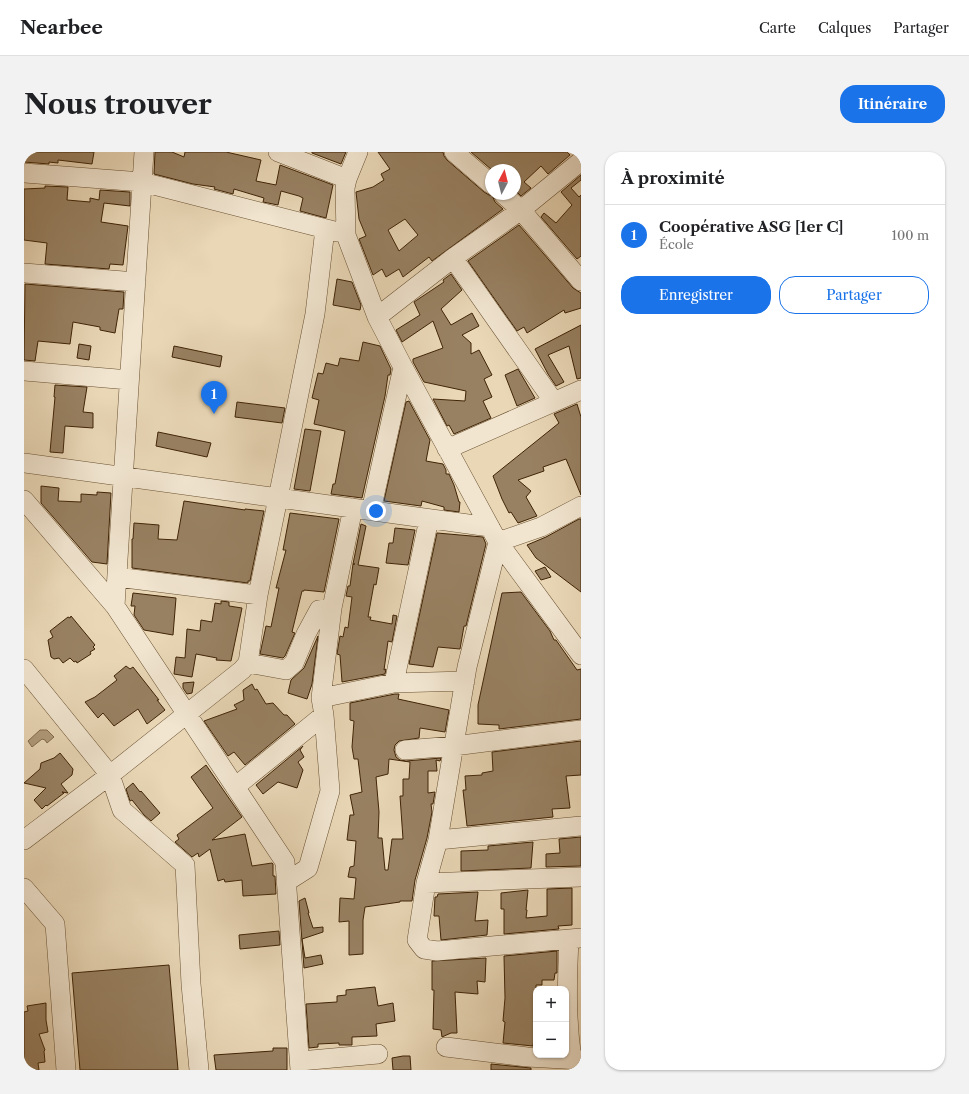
<!DOCTYPE html>
<html lang="fr">
<meta charset="utf-8">
<style>
:root{--surface:#fff;--page:#f2f2f2;--text:#202124;--muted:#757577;--line:#e0e0e0;--accent:#1a73e8}
body{margin:0;font-family:"Libre Caslon Text",serif;background:var(--page);color:var(--text)}
.controls{position:absolute;right:12px;bottom:12px;display:grid;overflow:hidden;border-radius:8px;box-shadow:0 1px 3px #0004}
.controls button{width:36px;height:36px;display:grid;place-items:center;padding:0;border:0;border-bottom:1px solid var(--line);background:var(--surface);color:var(--text);font:20px sans-serif}
.compass{position:absolute;left:461px;top:12px;width:36px;height:36px;border-radius:50%;background:var(--surface);box-shadow:0 1px 3px #0004;rotate:7deg}
.you{position:absolute;left:352px;top:359px;width:14px;height:14px;margin:-10px;border:3px solid #fff;border-radius:50%;background:#1a73e8;box-shadow:0 0 0 6px #1a73e833}
.badge{display:grid;place-items:center;width:26px;height:26px;border-radius:50%;background:var(--accent);color:#fff;font-size:13px;font-weight:700}
.pin{position:absolute;translate:-50% -33px;filter:drop-shadow(0 1px 2px #0008)}
.pin::after{content:'';position:absolute;top:21px;width:14px;height:12px;background:inherit;clip-path:polygon(0 0,100% 0,50% 100%)}
.list{margin:0;padding:0;list-style:none}
h2{display:flex;justify-content:space-between;align-items:center;height:52px;margin:0;padding:0 16px;font-size:17px}
h2 small{font-size:13px;font-weight:400;color:var(--muted)}
.list li{display:grid;grid-template-columns:26px 1fr auto;gap:12px;align-items:center;box-sizing:border-box;height:60px;padding:0 16px;border-top:1px solid var(--line)}
.list b{display:block;font-size:15px;white-space:nowrap}
.list p{margin:0;font-size:13px;white-space:nowrap;color:var(--muted)}
.list em{font-size:13px;font-style:normal;color:var(--muted)}
.actions{display:flex;gap:8px;padding:12px 16px}
.actions a{flex:1;padding:9px 0;border:1px solid var(--accent);border-radius:16px;text-align:center;font-size:14px;color:var(--accent)}
.actions .main{background:var(--accent);color:#fff}
.map{position:relative;flex:none;width:557px;height:918px;overflow:hidden;border-radius:16px}
header{display:flex;align-items:center;gap:24px;box-sizing:border-box;height:56px;padding:0 20px;background:var(--surface);border-bottom:1px solid var(--line)}
header strong{font-size:19px}
nav{display:flex;gap:22px;margin-inline-start:auto;font-size:14px}
.intro{display:flex;align-items:center;justify-content:space-between;box-sizing:border-box;height:96px;padding:0 24px}
h1{margin:0;font-size:28px}
.button{padding:10px 18px;border-radius:16px;background:var(--accent);color:#fff;font-size:14px;font-weight:700}
main{display:flex;gap:24px;padding:0 24px}
aside{flex:1;background:var(--surface);border-radius:16px;box-shadow:0 1px 3px #0004}
.map>svg:first-child{display:block}
</style>
<header>
<strong>Nearbee</strong>
<nav><a>Carte</a><a>Calques</a><a>Partager</a></nav>
</header>
<div class="intro"><h1>Nous trouver</h1><a class="button">Itinéraire</a></div>
<main>
<div class="map">
<svg width="557" height="918" viewBox="0 0 557 918">
<rect width="100%" height="100%" fill="#e9d7b6"/>
<filter id="stains"><feTurbulence type="fractalNoise" baseFrequency=".005" numOctaves="4"/><feColorMatrix values="0 0 0 0 .2 0 0 0 0 .09 0 0 0 0 .02 0 0 0 .5 -.17"/></filter>
<radialGradient id="worn" r=".72"><stop offset=".6" stop-color="#630" stop-opacity="0"/><stop offset="1" stop-color="#630" stop-opacity=".3"/></radialGradient>
<path fill="#b09a7a" stroke="#836b4c" d="M16,578H23L30,585L23,591L21,588L18,587L8,595L4,589Z"/>
<path fill="#988162" stroke="#402406" fill-rule="evenodd" d="M0,0H70L68,12L34,8V11L25,10V12L0,10Z
M131,0H148L160,5L161,0H202L237,8L232,29L252,33L256,13L309,33L302,66L276,59L279,46L275,44L257,39L254,53L239,50L240,46L210,37L209,42L190,37L191,35L169,32L130,22Z
M288,0H322L317,12L288,1Z
M354,0H419L420,4L423,8L460,40L465,43H468L471,50L479,57L408,109L405,105L379,125L375,117L362,125L358,117L349,123L335,87L342,84L335,67L332,40L349,35L360,28L357,22L366,17ZM381,67L394,83L375,99L364,78Z
M447,0H543L546,3L524,22L517,14L500,30L507,36L497,44L491,38V18H468Z
M557,23V28L547,36L555,45L557,43V104L553,107L517,65L520,61L532,71L548,53L537,40Z
M21,34L44,35L43,48L66,50V46L75,48L76,38L106,40V54L80,51L77,70L104,74L99,113L86,112L85,117L21,112L23,91L0,88V37L21,36Z
M495,73L549,136L557,141V156L541,161L540,158L503,181L500,175L493,179L444,109Z
M427,122L438,138L417,157L427,173L448,161L455,174L438,183L447,191V202L455,198L468,223L460,227L468,245L459,249L467,266L430,282L425,273L423,274L409,247L441,249L442,239L400,230L389,210V207L419,196L409,169L378,190L372,178L396,163L390,150L420,130L419,128Z
M313,127L328,130L337,153L336,158L309,153Z
M1,132L100,140L99,157H95L91,181L76,178V175L49,170L46,192L14,189L11,209L0,208Z
M557,173V226L553,227L545,194L524,203L540,230L532,234L524,222L511,197Z
M339,190L356,194L367,217L366,223H364L361,244L338,346L307,342L309,332H311L321,279L290,272L295,248L288,246L294,221L299,222L302,211L314,214L316,206L335,209Z
M55,192L67,194L65,208L53,206Z
M150,194L198,204L196,215L148,205Z
M494,217L511,246L493,254L481,223Z
M31,233L63,235L59,260L69,261V276L41,274L39,301L26,300L31,245H30Z
M385,249L406,288L402,309L419,312L422,318V322H425L430,333L435,350H436L435,360L420,358V355L398,349L397,354L360,349L382,250Z
M213,250L261,256L258,271L211,265Z
M553,252L557,265V343L542,307L519,315L520,319L494,328L507,339L502,345L513,364L494,371L487,360L485,361L478,347L469,324L535,271L530,262Z
M281,277L297,279L286,339L270,337Z
M134,280L187,291L183,305L132,294Z
M17,334L35,336L34,349L57,350V342L73,343V340L87,341L83,412L68,410L17,351Z
M160,349L221,358V357L240,359L226,429H224V431L108,416V387H109L110,371L135,373L134,387L153,388Z
M266,361L315,367L300,440L280,438V439H278L268,480L271,481L261,504L259,506L236,502L242,474L247,475L255,436H252L262,398H259Z
M555,367H557V440L512,406L503,393L522,385Z
M337,372L342,374L334,413L355,416L352,433L350,432L344,465H347L346,468L368,472L369,463L373,464L368,490L364,489L360,518L362,517L361,522L318,530L316,503L313,502L316,484L319,485L321,475L324,476L328,445L322,444L324,434H326L329,412H331H329Z
M371,376L391,378L384,413L362,411L365,391H369Z
M413,381L459,385L462,392L442,474H440L436,497L414,495L409,515L385,512Z
M521,415L527,425L517,428L511,419Z
M497,440L526,479L530,488H532L553,518L557,517V567L475,577V573L454,572V553L478,441Z
M109,441L152,446L149,483L120,478L110,463L111,454H107Z
M197,449L205,450V454L218,456L207,509L192,508L193,506L172,502L168,525L150,522L152,505L161,506L163,477L176,479L177,468L188,470L191,451L197,452Z
M47,464L71,493L69,495L71,497L66,500L67,502L53,511L52,509L50,510L46,506L39,511L35,506L30,507L27,505L24,488L29,485L26,479L44,465L46,466Z
M294,484L288,532L283,547L264,541L267,528L280,516Z
M102,514L106,517L109,515L135,548H133L141,558L123,572L114,557L90,574L79,561L74,566L61,550L71,545L93,528L90,524Z
M170,530L168,541L163,542L159,536V531Z
M228,532L231,538L233,537L242,552L249,551L260,563H263L271,572L221,613L210,600L204,604L180,569L213,557L210,553L220,548L219,538Z
M371,542H375L374,547L425,558L421,580L396,576L395,586L375,589L371,593L370,598L372,605L376,608L382,609L417,606L416,609L412,608L413,619H404V641L411,640L409,652H407L408,660L403,686L391,728L388,749H376V750L341,755L339,768V802L325,803V769L315,770L316,746L330,747L332,726L324,725L326,715L330,714L332,689L323,688L326,663H330L326,643L338,640L334,607H330L328,595L330,569L326,568V551ZM365,607L386,610L385,627H379V644H376L379,687H368L364,718H361L358,686H354L355,660L352,625L364,622Z
M557,589V623L542,624L546,656L528,657L529,665L443,674L439,638H442L441,624L458,623V621L469,619L468,600Z
M279,594L276,598L280,605L274,610L279,618L273,636L254,630L239,642L232,633Z
M36,601L49,617L48,623L37,632L44,641L38,640L40,641L23,654L22,653L18,657L10,648L22,636L0,631L16,617L17,611L30,606Z
M182,613L218,665L188,688L221,682L228,714L248,711L249,712V724H251L252,742L219,744L218,728L201,730L200,727L194,729L186,697L175,705L174,701L168,705L151,690L155,687L153,683L189,656L167,625Z
M109,631L116,640L117,639L136,661L127,669L120,663L108,648L106,649L102,637Z
M557,685V714L522,715V702L536,701L535,687Z
M509,690L507,716L437,719V699L464,698V694Z
M548,736V773L534,774L535,777L480,782V757H477V741L504,738L502,758H503L502,766L523,764V737Z
M454,740L451,769L464,768L463,783L417,788L415,764H410L411,745H413L414,742Z
M281,746L285,761H284L289,776L299,775V780L278,787L281,806L297,803L299,812L280,816L275,749Z
M255,779L256,793L216,797L215,783Z
M533,799V821H531L530,828H518V833H512V878H511L509,894L479,891L481,870L479,869L481,846L480,804Z
M462,806L461,830L453,829L454,842L431,840L433,881H427L418,885L417,878L409,877L410,838H408V809Z
M145,813L154,918H56L48,821Z
M351,835L354,854L369,851L371,869L352,872L353,884L328,885V893H315V891L294,892V895L285,896L282,852L313,850V844L322,843V838Z
M22,851V868L24,880L15,882L21,898L20,899L21,910L14,911L15,918H0V860L4,859L3,854Z
M249,896H263V918H192L190,903L249,899Z
M379,904H386L387,918H369L368,906Z
M467,912L507,916V918H467Z"/>
<g fill="none" stroke-linecap="round" stroke-linejoin="round">
<g stroke="#6a5132" stroke-width="20">
<path id="minor" d="M254,0L323,27
M334,0L323,27L321,36L322,83L353,165L379,215L474,390L557,503
M430,0L467,32
M0,21L118,30L314,80
M479,42L497,58L557,129
M429,106L530,250
M0,121L112,130
M353,165L429,106L497,58L557,9
M0,219L105,228
M423,297L557,238
M0,311L466,375
M0,348L91,454L261,710L276,918
M557,354L517,375L474,390L443,515L414,688L402,731L393,788L400,797L413,799L557,786
M347,359L379,215
M93,425L234,443
M91,454L120,0
M224,511L262,518L270,511L282,482L295,458L308,456
M0,517L86,623L98,658L161,713L167,832L175,918
M370,531L405,367
M297,546L370,531L441,529
M381,598L430,594L557,578
M211,635L300,563
M0,688L86,623L218,518L224,511L234,443L254,346L291,162L301,77
M414,688L557,674
M262,730L284,716L306,639L300,563L297,546L308,456L329,356
M402,731L557,725
M0,736L31,772L42,918
M545,788C543,828 542,868 548,907
M422,895L503,905L557,908
M276,909L354,902"/>
</g>
<use href="#minor" stroke="#f1e5d0" stroke-width="19"/>
</g>
<rect width="100%" height="100%" filter="url(#stains)"/>
<rect width="100%" height="100%" fill="url(#worn)"/>
</svg>
<div class="controls">
<button>+</button>
<button>−</button>
</div>
<svg class="compass" viewBox="-18 -18 36 36"><path d="M0-13l5 13h-10z" fill="#e53935"/><path d="M0 13l5-13h-10z" fill="#757577"/></svg>
<div class="you"></div>
<div class="pin badge" style="left:190px;top:262px">1</div>
</div>
<aside>
<h2>À proximité<small></small></h2>
<ul class="list">
<li><span class="badge">1</span><div><b>Coopérative ASG [1er C]</b><p>École</p></div><em>100 m</em></li>
</ul>
<div class="actions"><a class="main">Enregistrer</a><a>Partager</a></div>
</aside>
</main>
